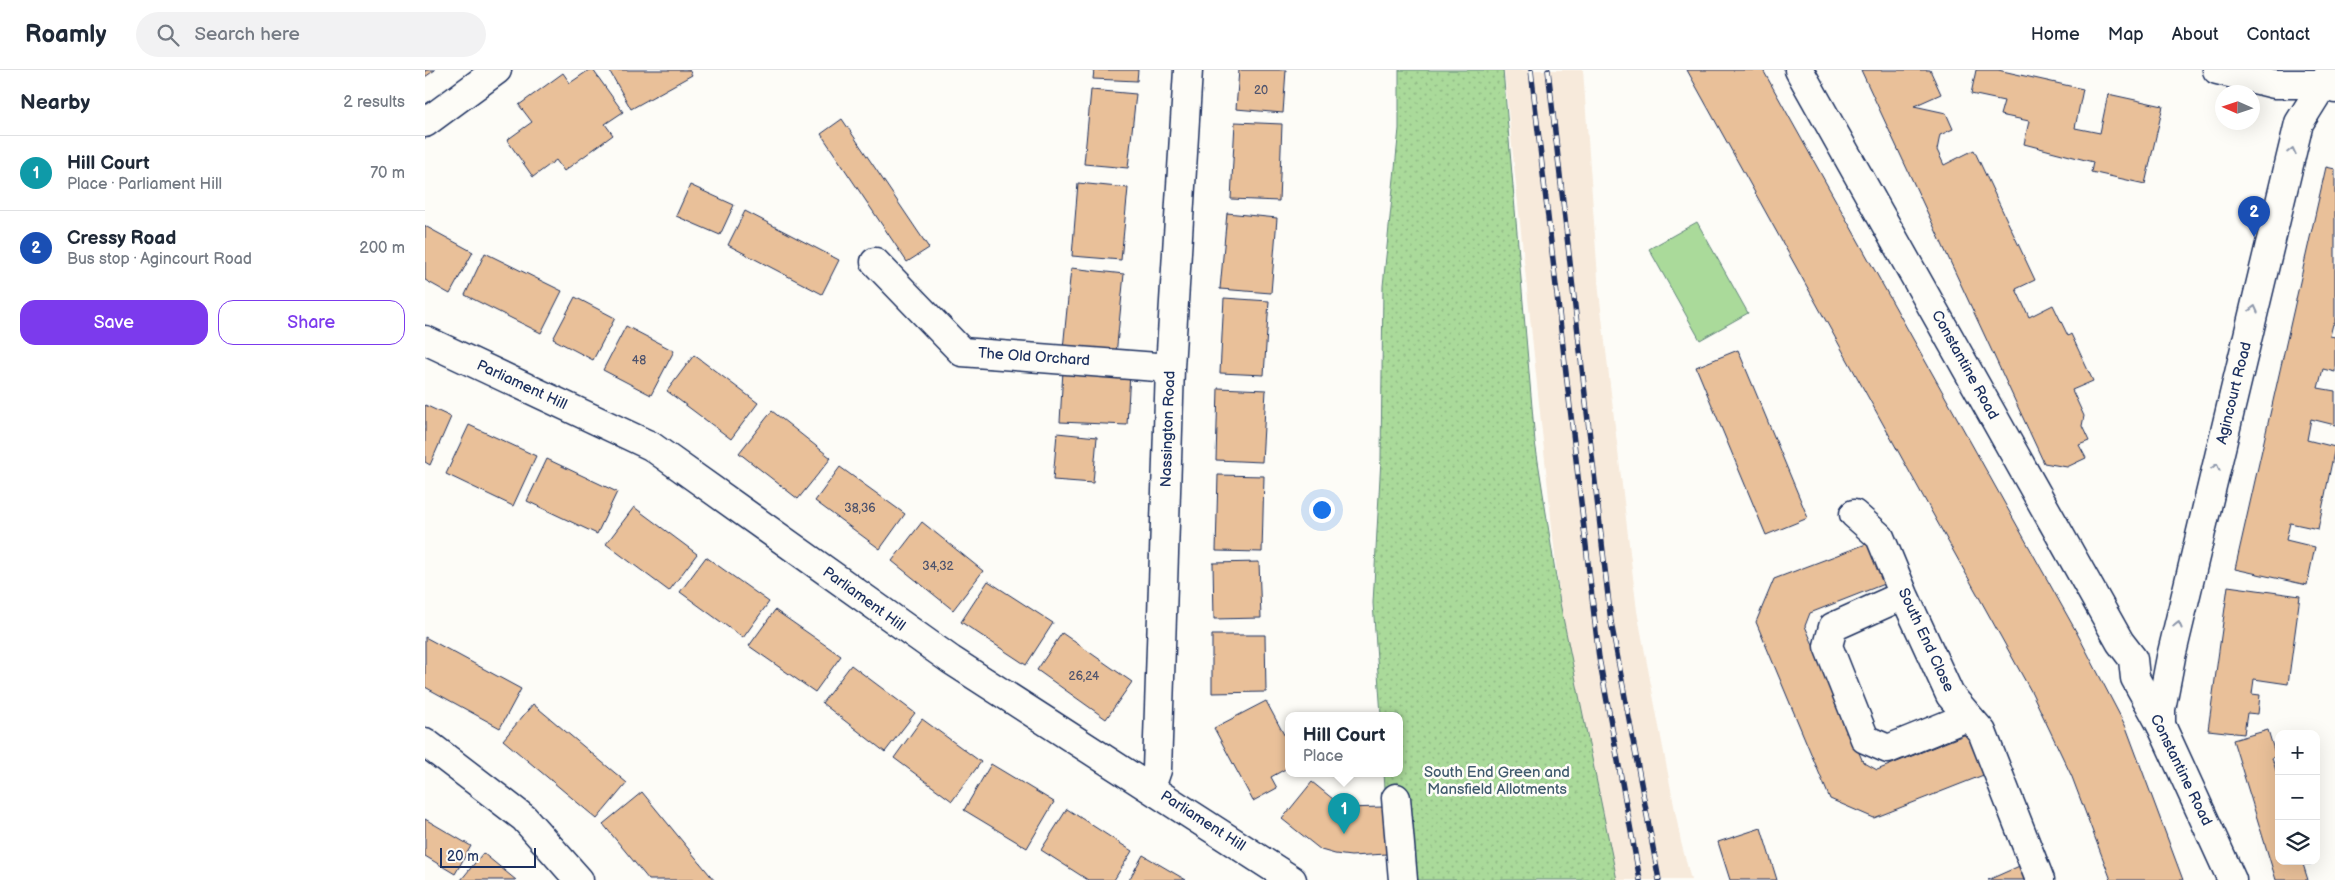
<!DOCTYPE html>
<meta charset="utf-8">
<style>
:root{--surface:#fff;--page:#f2f2f3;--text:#1f2937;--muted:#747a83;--line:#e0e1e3;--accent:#7c3aed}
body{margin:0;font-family:"Balsamiq Sans",sans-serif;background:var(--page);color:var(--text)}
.controls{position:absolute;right:15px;bottom:15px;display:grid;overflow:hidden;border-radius:10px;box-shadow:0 5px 20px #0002}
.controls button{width:45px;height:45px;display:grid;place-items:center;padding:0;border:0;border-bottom:1px solid var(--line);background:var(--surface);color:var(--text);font:25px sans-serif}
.compass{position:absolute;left:1790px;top:15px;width:45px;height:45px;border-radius:50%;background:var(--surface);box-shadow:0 5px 20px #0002;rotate:273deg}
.scale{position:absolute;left:15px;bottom:12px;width:96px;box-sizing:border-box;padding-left:5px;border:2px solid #1b2f5e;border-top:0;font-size:14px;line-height:18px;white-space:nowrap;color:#1b2f5e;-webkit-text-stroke:4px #fdfcf7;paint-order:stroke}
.you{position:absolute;left:896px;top:439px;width:18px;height:18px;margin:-12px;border:4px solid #fff;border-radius:50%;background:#1a73e8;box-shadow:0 0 0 8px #1a73e833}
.badge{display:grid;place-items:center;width:32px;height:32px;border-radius:50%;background:var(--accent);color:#fff;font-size:16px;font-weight:700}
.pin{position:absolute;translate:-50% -41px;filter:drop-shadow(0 1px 2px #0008)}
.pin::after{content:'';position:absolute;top:26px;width:18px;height:15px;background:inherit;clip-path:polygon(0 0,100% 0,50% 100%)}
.popup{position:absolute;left:860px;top:642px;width:118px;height:65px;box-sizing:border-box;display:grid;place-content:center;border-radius:10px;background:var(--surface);filter:drop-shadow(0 1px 4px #0005);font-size:16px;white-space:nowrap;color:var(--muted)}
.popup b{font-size:19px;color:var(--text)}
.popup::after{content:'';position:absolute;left:50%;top:100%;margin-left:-10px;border:10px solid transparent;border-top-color:var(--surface)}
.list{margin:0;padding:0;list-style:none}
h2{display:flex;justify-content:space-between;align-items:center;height:65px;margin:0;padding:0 20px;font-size:21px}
h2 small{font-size:16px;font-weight:400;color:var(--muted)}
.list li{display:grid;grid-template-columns:32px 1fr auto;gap:15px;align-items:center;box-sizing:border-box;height:75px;padding:0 20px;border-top:1px solid var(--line)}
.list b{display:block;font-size:19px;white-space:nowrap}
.list p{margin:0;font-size:16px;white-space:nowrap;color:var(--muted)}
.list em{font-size:16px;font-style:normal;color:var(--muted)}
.actions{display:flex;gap:10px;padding:15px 20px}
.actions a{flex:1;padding:11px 0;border:1px solid var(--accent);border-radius:15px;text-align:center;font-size:18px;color:var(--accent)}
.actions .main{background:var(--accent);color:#fff}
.icon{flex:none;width:28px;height:28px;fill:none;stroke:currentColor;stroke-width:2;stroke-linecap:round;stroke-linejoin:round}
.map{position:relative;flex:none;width:1910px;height:810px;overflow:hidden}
header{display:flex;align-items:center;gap:30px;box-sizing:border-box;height:70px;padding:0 25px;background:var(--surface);border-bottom:1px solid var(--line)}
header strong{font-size:24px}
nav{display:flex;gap:28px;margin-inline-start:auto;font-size:18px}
.search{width:350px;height:45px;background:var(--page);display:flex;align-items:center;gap:12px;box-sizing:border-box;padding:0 18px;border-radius:28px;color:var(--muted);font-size:19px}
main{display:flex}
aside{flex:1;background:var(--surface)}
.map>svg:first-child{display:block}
</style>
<header>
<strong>Roamly</strong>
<div class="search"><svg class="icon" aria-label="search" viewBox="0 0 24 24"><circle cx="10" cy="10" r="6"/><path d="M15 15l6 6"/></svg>Search here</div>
<nav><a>Home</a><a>Map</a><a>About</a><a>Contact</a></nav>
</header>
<main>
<aside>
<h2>Nearby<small>2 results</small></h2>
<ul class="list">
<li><span class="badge" style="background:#0f9aa8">1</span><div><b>Hill Court</b><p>Place · Parliament Hill</p></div><em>70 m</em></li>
<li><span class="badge" style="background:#1a4fb4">2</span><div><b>Cressy Road</b><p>Bus stop · Agincourt Road</p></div><em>200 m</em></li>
</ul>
<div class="actions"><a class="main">Save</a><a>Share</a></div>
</aside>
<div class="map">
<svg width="1910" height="810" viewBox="0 0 1910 810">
<defs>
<pattern id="garden-dots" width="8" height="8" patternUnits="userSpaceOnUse" patternTransform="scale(1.25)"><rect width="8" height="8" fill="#aada9a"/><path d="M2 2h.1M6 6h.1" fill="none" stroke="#92bb87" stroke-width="1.8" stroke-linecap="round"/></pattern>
</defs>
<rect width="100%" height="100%" fill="#fdfcf7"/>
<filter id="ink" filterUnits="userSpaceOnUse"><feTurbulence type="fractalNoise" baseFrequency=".02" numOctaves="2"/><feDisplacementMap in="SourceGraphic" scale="10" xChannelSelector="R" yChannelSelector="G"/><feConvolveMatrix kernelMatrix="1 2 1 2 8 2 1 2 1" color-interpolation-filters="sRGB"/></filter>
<g filter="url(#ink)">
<path fill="#f7eadb" d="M1079,0H1158L1174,222L1212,541L1256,772L1266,810H1144L1135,533Z"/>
<path fill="#aada9a" stroke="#62847c" d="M1272,152L1323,243L1275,270L1224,179Z"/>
<path fill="url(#garden-dots)" stroke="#62847c" d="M974,0H1078L1110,372L1135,533L1192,810H966L959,703H974V645H956L948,533L956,389L958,216L974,59Z"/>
<path fill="#e9c099" stroke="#1b2f5e" d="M0,0H10L0,7Z
M164,0H168L198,42L180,54L188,65L139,101L131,90L108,107L82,70L107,52L94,35L138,3L145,13Z
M184,0H264L267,5L206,39Z
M669,0H713L712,11L668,9Z
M814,0H861L858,43L811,39Z
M1262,0H1338L1652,563L1701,657L1758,810H1686L1647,707L1607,623Z
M1436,0H1505L1516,24L1489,36L1521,43L1528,59L1515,65L1512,80L1519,95L1549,80L1610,210L1591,219L1604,247L1628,235L1643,266L1646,264L1668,311L1647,320L1659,346L1657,356L1664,371L1654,375L1661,388L1642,397L1619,393Z
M1551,0H1573L1658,19L1650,58L1675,63L1683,24L1738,36L1720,114L1666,102L1668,92L1599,74L1604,51L1575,45L1579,31L1546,24Z
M666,20L711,24L703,98L659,94Z
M417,49L504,178L482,192L396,64Z
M810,52L857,54L854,131L806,129Z
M1901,97L1910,99V254H1908L1905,266L1910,267V302L1898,299L1893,318L1910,321V355L1886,349L1882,370L1910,377L1893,459L1865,453L1861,470L1890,477L1882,515L1810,499Z
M653,113L703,118L696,190L647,186Z
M265,115L309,135L295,165L251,146Z
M320,141L414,190L397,224L303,175Z
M802,143L852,148L846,223L795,219Z
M0,156L48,182L25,224L0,210Z
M60,183L137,221L116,263L40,225Z
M646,198L699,204L691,285L638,279Z
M150,227L190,248L168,290L128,269Z
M799,228L844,231L839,305L795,303Z
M201,256L249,281L226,325L178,300Z
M1313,280L1383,448L1341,465L1271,297Z
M269,285L333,333L306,369L242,321Z
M638,300L705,303L702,355L635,352Z
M793,318L841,320L837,392L791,390Z
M0,335L26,347L5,395L0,392Z
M347,341L406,388L373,429L314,383Z
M44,355L111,386L88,436L21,404Z
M632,363L672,367L668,413L628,410Z
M122,389L192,422L172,464L102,431Z
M415,397L480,444L455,479L390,431Z
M793,405L839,406L837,482L791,481Z
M209,437L272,484L244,521L181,474Z
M497,452L558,501L528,540L467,491Z
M1449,471L1464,512L1385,543L1380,556L1438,692L1452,700L1544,663L1561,704L1449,748L1405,729L1331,552L1349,509Z
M281,487L344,532L318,568L255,522Z
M834,492L836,548L789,549L788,493Z
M563,511L628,553L601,595L536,552Z
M1803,516L1875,526L1863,614L1829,609L1827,624L1835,625L1833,644L1822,643L1819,664L1783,660Z
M350,540L416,586L390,622L324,576Z
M637,563L707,612L681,649L612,600Z
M787,565H840L841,622L787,623Z
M0,567L96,619L75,658L0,617Z
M426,595L490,643L460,682L397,633Z
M841,631L864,674V697L846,707L852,718L828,731L789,658Z
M108,634L202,713L172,749L78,670Z
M497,649L556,692L527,731L469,688Z
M1843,660L1851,687L1847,688L1854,710V791H1877L1883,810H1851L1808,670Z
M566,694L629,732L602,778L539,740Z
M887,712L919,738L958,737L962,784L926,786L910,784L896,780L857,749Z
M217,722L289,810H224L178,754Z
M642,739L707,781L689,810H663L616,780Z
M0,749L46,776L30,804L0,786Z
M1336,758L1352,810H1305L1293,772Z
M58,783L91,810H36Z
M718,785L761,810H704Z
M1599,794L1605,810H1563Z"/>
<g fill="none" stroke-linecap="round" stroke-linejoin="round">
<g stroke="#1b2f5e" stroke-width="31">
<path id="minor" d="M1374,0L1695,572L1708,589L1710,608L1736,655
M1792,0L1849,14H1897L1910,19
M0,53L72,0
M450,192L537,282L745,298
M0,270L226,376L526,590L867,810
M1429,444L1455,467L1479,525L1525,625L1557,662L1615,810
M1479,525L1408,557L1403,576L1440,669L1463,679L1542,647
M0,672L99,748L154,810
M726,717L732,700L745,298L763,0
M971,728L978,810"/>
</g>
<g stroke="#1b2f5e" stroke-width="31">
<path id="major" d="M1807,810L1736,655V639L1746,587L1874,53L1907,0"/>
</g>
<use href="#minor" stroke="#fdfcf7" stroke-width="28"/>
<use href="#major" stroke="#fdfcf7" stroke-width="28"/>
<g stroke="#1b2f5e" stroke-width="5.5">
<path id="rail" d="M1106,0L1174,588L1215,810
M1123,0L1186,552L1234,810"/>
</g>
<use href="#rail" stroke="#fdfcf7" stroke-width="4" stroke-dasharray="11" stroke-linecap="butt"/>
</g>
<defs><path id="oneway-chevron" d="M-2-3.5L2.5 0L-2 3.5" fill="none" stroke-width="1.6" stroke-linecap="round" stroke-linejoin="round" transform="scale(1.25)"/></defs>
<g stroke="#8c96aa">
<use href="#oneway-chevron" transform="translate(1867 81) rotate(-77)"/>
<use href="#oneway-chevron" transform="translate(1829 239) rotate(-76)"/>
<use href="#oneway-chevron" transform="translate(1791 397) rotate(-76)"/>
<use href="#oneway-chevron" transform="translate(1753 555) rotate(-76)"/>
</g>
</g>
<g text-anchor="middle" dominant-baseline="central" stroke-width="5" stroke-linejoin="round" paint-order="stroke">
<g font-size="12" fill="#4e536d">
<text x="836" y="20">20</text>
<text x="214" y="290">48</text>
<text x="435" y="438">38,36</text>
<text x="513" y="496">34,32</text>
<text x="659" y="606">26,24</text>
</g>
<g font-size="15" fill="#1b2f5e" stroke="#fdfcf7">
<text transform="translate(609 287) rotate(4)">The Old Orchard</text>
<text transform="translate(1540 295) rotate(61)">Constantine Road</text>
<text transform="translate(97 315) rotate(25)">Parliament Hill</text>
<text transform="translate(1809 323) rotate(-76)">Agincourt Road</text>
<text transform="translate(743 359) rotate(-88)">Nassington Road</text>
<text transform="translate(439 529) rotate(36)">Parliament Hill</text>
<text transform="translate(1501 570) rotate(65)">South End Close</text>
<text transform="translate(1756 700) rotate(64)">Constantine Road</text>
<text transform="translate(778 751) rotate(33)">Parliament Hill</text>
</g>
<g font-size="15" fill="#3f5a6d" stroke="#fdfcf7">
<text x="1072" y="702">South End Green and<tspan x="1072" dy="17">Mansfield Allotments</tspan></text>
</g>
</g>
</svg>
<div class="controls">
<button>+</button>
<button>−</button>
<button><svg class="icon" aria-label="layers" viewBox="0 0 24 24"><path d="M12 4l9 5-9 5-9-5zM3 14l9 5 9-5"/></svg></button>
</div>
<svg class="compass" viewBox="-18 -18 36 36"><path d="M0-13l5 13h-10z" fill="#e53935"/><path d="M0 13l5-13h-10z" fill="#747a83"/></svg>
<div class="scale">20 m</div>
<div class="you"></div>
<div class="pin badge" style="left:919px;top:764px;background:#0f9aa8">1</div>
<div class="popup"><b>Hill Court</b>Place</div>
<div class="pin badge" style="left:1829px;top:167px;background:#1a4fb4">2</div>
</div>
</main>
